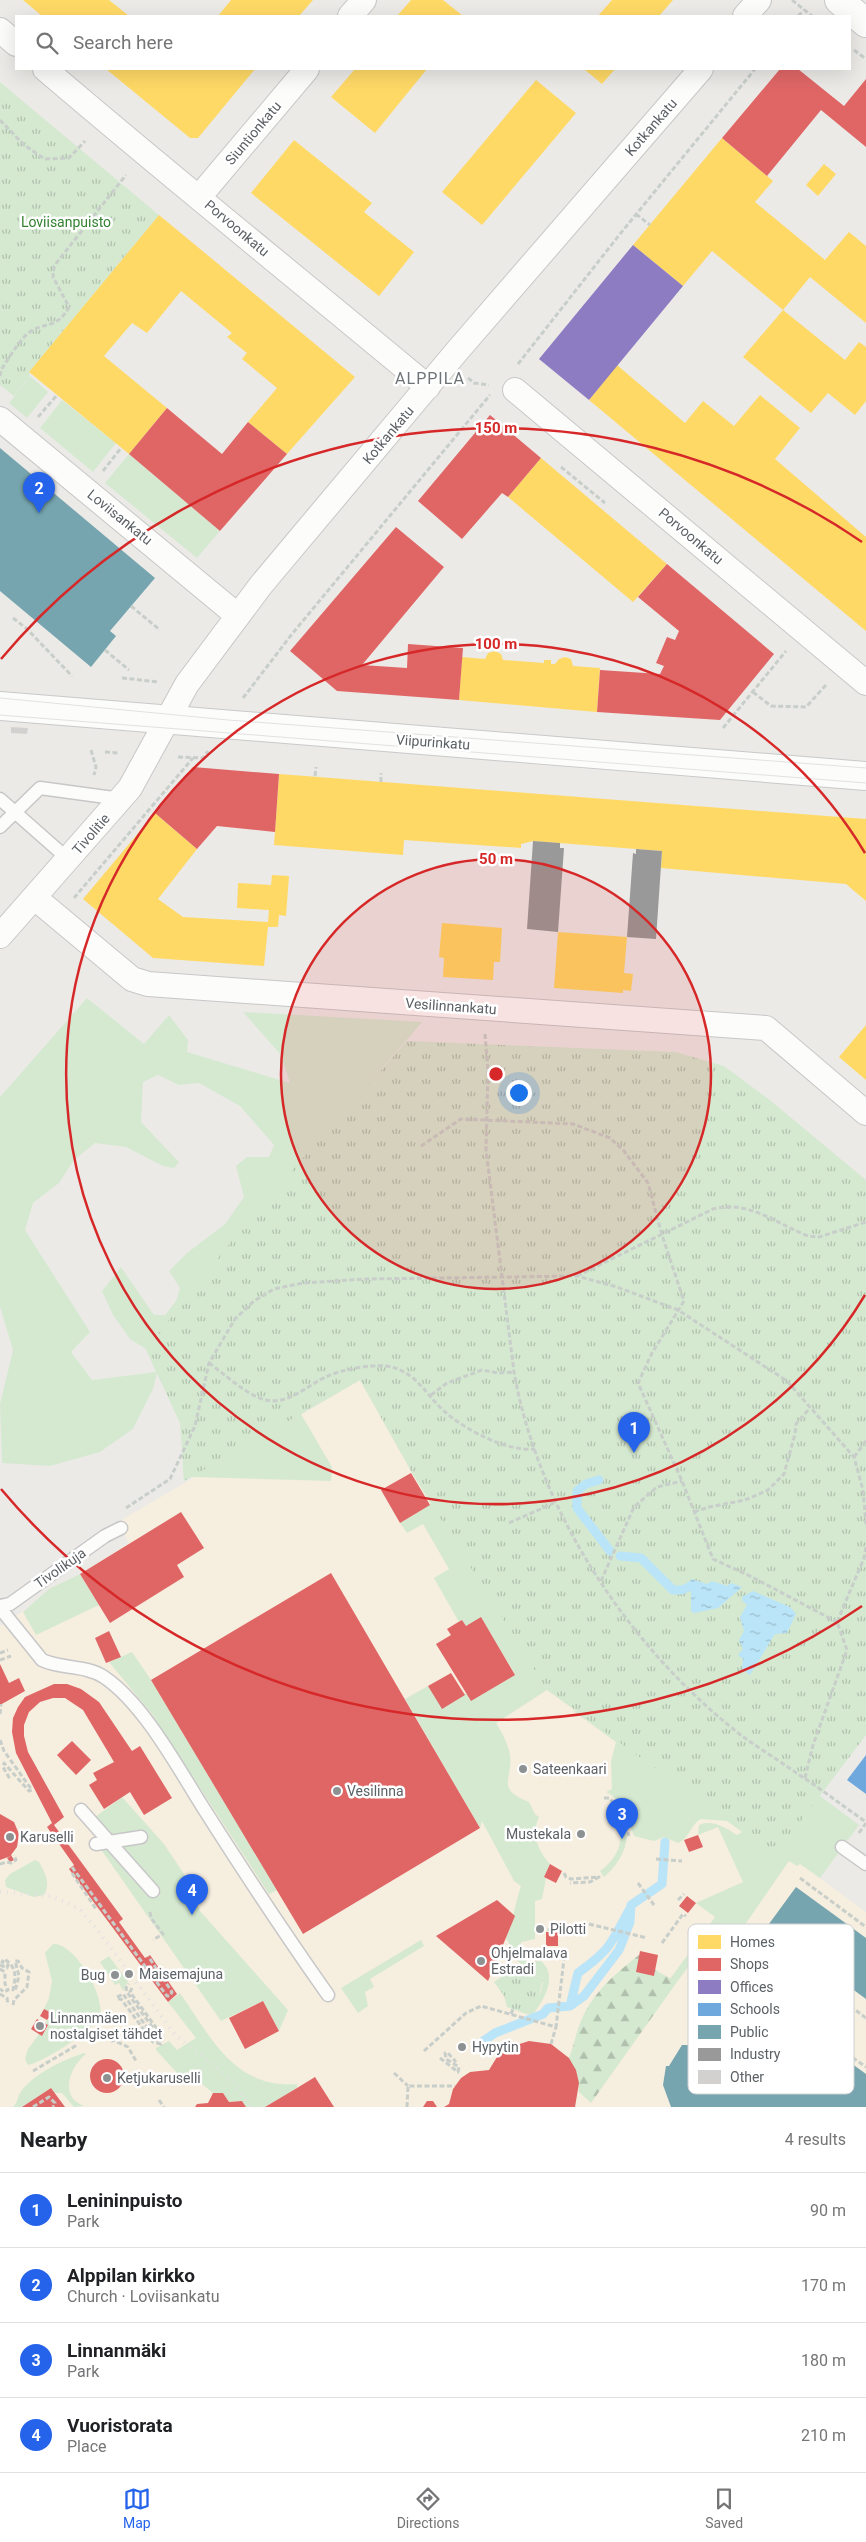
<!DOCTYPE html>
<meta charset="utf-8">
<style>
:root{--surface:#fff;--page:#f2f2f2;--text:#202124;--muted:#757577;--line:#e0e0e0;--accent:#2563eb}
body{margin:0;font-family:Roboto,sans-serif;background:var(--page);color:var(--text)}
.you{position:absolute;left:518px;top:1092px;width:18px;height:18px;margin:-12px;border:4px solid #fff;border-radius:50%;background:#1a73e8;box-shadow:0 0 0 8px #1a73e833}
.badge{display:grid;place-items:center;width:32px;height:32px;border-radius:50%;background:var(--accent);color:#fff;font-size:16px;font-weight:700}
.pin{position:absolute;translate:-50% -41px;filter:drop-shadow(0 1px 2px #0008)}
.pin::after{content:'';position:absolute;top:26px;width:18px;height:15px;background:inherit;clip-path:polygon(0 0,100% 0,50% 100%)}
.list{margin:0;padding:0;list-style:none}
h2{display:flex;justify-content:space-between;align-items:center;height:65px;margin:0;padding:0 20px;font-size:21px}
h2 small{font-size:16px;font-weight:400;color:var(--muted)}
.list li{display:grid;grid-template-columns:32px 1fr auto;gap:15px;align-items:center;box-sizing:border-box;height:75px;padding:0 20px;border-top:1px solid var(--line)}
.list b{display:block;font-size:19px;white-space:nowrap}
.list p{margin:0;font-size:16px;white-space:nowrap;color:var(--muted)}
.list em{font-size:16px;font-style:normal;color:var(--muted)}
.icon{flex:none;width:28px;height:28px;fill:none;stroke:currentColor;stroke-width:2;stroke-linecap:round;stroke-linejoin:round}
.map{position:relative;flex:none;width:866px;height:2107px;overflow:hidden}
.search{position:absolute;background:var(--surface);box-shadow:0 5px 20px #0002;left:15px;right:15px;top:15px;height:55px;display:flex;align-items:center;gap:12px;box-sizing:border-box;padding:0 18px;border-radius:0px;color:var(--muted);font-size:19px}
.sheet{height:365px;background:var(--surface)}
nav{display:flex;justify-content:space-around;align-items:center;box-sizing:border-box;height:70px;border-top:1px solid var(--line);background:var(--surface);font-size:14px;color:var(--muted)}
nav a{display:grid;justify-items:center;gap:2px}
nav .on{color:var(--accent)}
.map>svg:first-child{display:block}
</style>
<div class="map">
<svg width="866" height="2107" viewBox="0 0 866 2107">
<defs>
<pattern id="forest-firs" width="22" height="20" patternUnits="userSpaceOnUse" patternTransform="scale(1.25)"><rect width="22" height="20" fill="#d5e9d1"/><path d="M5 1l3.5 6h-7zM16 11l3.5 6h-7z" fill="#b0c0ad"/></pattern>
<pattern id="park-tufts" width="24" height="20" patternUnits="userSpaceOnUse" patternTransform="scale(1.25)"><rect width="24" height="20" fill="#d5e9d1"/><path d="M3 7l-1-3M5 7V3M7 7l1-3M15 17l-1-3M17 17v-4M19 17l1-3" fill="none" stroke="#b0c0ad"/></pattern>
<pattern id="water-ripples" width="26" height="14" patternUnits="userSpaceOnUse" patternTransform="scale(1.25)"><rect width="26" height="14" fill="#bae4f8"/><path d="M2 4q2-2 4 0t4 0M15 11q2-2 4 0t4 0" fill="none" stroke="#9abccc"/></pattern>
</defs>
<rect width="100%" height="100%" fill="#eceae7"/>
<path fill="#f6eedf" d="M360,1380L410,1468L787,1863L789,1861L799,1863L866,1912V2107H0V1626L31,1606L49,1589L80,1574L129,1543L118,1522Z"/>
<path fill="#d5e9d1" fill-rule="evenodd" d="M30,376L48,392L27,418L9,403Z
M62,400L116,443L93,472L40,428Z
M129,454L220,531L197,558L105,483Z
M87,998L144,1044L169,1015L188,1040L187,1052L290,1083L281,1055L243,1012L422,1022L373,1079L180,1423L157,1373L153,1389L133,1429L100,1452L50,1466L2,1463L0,1404L13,1350L0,1307V1097ZM158,1075L179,1085L199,1083L240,1106L274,1145L269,1157H247L236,1166L244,1197L225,1224L187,1253L169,1271L180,1288L176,1301L165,1315H154L121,1267L102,1291L113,1315L130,1339L146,1349L156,1372L92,1380L71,1352L90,1332L25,1230L33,1203L59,1183L74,1160L95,1143L126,1147L163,1166L174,1168L179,1162L141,1122L143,1082Z
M367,1371L547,1690L496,1723C502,1733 508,1743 510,1755C513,1781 495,1788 529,1802L535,1814L539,1817C531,1834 538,1851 550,1864L544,1877L546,1878L542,1899L535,1901V1939L521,1942V1957L527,1961H541C559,1977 543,2000 533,2015L526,2014C536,2003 543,1992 543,1978L525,1973L506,1938C513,1920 515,1904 521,1886L514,1881L482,1821L480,1828L405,1699L428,1686L467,1694L471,1701L515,1674L481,1618L466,1626L462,1620L459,1622L434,1578L449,1569L423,1524L407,1533L400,1523L431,1504L360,1380L301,1414L332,1467L331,1481L191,1477L184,1481L183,1466L191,1449Z
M80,1574L99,1605L36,1635L23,1612L49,1589Z
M132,1652L151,1680L277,1890L269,1894L152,1714L109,1662Z
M572,1710L820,1796L859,1825L820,1878L800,1864L797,1866L789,1861L733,1942L715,1930L677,1982L670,1979L715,1917L696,1903L743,1882L718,1827L698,1835L699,1825C712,1819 726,1828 737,1835L742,1832L727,1821L701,1819C690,1825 690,1838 678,1843L664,1837L654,1841L634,1836C627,1818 623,1800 606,1792L612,1789L611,1761L616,1742Z
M122,1797L164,1844L190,1883L200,1911L288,2010L279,2031L263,2001L221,2021L100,1848L120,1844L95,1817Z
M620,1827L627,1836C626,1852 616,1867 604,1877L600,1871C615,1860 623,1846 620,1827Z
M35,1860L39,1862C45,1873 51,1883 44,1895L34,1897L6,1887L5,1880L10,1874Z
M421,1940L424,1946L370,1979L374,1987L365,1992L368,2006L358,2013L341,1988Z
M53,1944C74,1942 105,1995 100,2015C96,2029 42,2063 28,2065L25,2059L28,2049L39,2034L43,2035L48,2025L45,2024L51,2013L44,2009L49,1998L52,1981L45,1953Z
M109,1956L128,1982L123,1991L119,1983L115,1985L100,1962Z
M180,1993C211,2037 234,2089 297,2084V2088L265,2107H246L242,2101L229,2102L223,2093H213L197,2080L179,2075L156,2050V2048L169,2041L177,2050L196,2038L168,2002Z
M84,2053L86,2054C70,2067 58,2096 84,2106L74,2107L62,2093H54L51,2088L22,2107H13C18,2102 17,2098 20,2093C34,2073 63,2060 84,2053Z"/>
<path fill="url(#forest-firs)" d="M639,1955L655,1970L677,1982L591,2103L579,2092L577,2074L569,2058C574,2046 576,2032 581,2021C593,1992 615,1974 639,1955Z"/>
<path fill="url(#park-tufts)" d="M0,82L159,215L29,372L30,376L14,396L0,385Z
M407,1041L675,1052L724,1066L771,1101L866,1180V1735L775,1855L547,1690L412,1473L360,1380L184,1481L180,1423L146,1349L249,1219Z
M519,1965L525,1973L543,1978L538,2000L526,2014L507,2007L504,1996L494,1982Z"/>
<path fill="url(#water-ripples)" d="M692,1579L707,1584L712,1581L727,1586L731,1583L742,1587L718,1608L694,1613L691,1611V1586L687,1583Z
M753,1591L790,1607L796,1614L787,1633L775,1634L750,1675L742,1669L743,1659L738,1655L743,1649L739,1640L744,1631L740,1617L747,1605L742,1600V1597Z"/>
<path fill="#ffd966" d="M23,0H109L129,16H42Z
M231,0H313L299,16H218Z
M411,0H443L463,16H397Z
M612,0H673L659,16H598Z
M106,69H255L198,138H190Z
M355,69H427L375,133L331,97Z
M584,69H615L602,84Z
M536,80L576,113L482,225L442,192Z
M722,138L773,181L755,202L825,260L849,232L866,246V323L810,277L783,310L712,251L683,286L633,245Z
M294,140L372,203L364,212L414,252L379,296L251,193Z
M824,164L836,174L818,196L806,185Z
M159,215L355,377L287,454L248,422L277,388L242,359L247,353L227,337L232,333L181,291L147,333L132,323L104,356L167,408L129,454L29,372Z
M783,310L845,360L859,342L866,347V401L855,415L828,393L811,413L743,357Z
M617,365L685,423L703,401L734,426L760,395L800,428L775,459L866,537V631L589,400Z
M541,458L667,564L633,602L508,497Z
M495,651L501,654L503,660L544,663V660H551V664H555L559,659L565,657L571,659L573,666L600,668L597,712L459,700L462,657L485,659L488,653Z
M279,774L866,819V901L846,884L661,868L662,851L533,841L521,844V848L404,840L403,855L274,845Z
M155,813L197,849L158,899L183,917L268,922L269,910L237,908L238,883L271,885L272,875L289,876L286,916L279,915L278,927H268L264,966L153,958L83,899Z
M442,923L502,928L500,962H494L493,980L443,977L444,958L439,957Z
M558,932L627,937L624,973L633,974L631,991L623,990V993L554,988Z
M866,1025V1080L839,1057Z"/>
<path fill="#e06666" d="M780,69H798L844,106L866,79V147L821,110L767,176L722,138Z
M167,408L222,454L248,422L287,454L220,531L129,454Z
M490,415L541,458L508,497L502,493L462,539L418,501Z
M396,527L444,567L362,665L407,668L408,644L463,648L459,700L337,691L290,651Z
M667,564L774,654L720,720L597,712L600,670L660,674L664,666L656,663L667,637L675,640L679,631L638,597Z
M193,767L279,774L275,832L217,826L197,849L155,813Z
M411,1473L430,1505L400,1523L381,1490Z
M181,1512L204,1548L177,1565L184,1577L110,1623L80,1574Z
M331,1573L480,1828L303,1934L151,1680Z
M481,1617L515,1675L471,1701L436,1644L451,1635L447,1629L455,1624L462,1620L466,1626Z
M109,1631L121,1657L106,1663L95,1638Z
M0,1664L9,1683L19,1678L25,1691L0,1705Z
M451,1673L465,1695L442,1709L428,1686Z
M54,1684H67L81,1689L99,1702L132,1751L140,1746L172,1798L144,1815L130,1792L104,1809L89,1785L97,1780L93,1773L114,1762L83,1710L65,1698H53L40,1702L29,1712L24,1725V1736L28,1752L64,1817L54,1825L123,1919L119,1922L145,1958L150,1955L177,1994L168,2002L69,1869L74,1865L47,1827L52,1823L16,1753L12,1732L13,1718L18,1707L25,1697Z
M72,1741L91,1760L76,1775L57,1755Z
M0,1814L14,1822L19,1834L17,1847L11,1855L14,1860L10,1862L7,1858L11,1856L0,1860Z
M698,1835L703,1847L689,1852L684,1840Z
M550,1864L562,1871L556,1883L544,1877Z
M687,1896L696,1903L688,1913L679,1906Z
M497,1900L515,1916L488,1981L436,1936Z
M546,1932H558V1946H546Z
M640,1951L658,1955L654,1976L636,1972Z
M263,2001L279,2031L245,2049L229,2018Z
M44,2009L52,2013L47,2020L40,2016Z
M37,2019L48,2025L42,2036L31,2029Z
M529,2041L551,2044L569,2058L576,2070L579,2083L575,2107H444L449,2104L453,2089L461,2078L470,2072L489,2070L497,2057L507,2048Z
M90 2076a17 17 0 1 1 34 0a17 17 0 1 1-34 0Z
M315,2077L334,2107H265L297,2088Z
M51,2088L65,2107H22Z
M213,2093H223L229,2102L242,2101L246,2107H195L197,2104L208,2103Z
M427,2101H433L437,2107H423Z"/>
<path fill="#8e7cc3" d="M633,245L683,286L589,400L539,359Z"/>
<path fill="#6fa8dc" d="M866,1755V1794L847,1780Z"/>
<path fill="#76a5af" d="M0,448L155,578L110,631L116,636L91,667L0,591Z
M796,1887L866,1938V1999L847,1985L811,2034L866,2074V2107H671L663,2085L666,2066H669L682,2045H692V2029Z"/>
<path fill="#999" d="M533,841L560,843V848H564L558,932L527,929Z
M636,849L662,851L656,939L627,937L633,853L636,854Z"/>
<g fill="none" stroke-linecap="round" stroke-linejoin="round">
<path stroke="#bae4f8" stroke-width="9" d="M599,1480L586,1484L577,1491V1508L610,1551
M620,1556L641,1558L673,1590H682L691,1586
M570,2006L578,1973C611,1949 611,1944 629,1910
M482,2042L495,2033L543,2014L548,2008L570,2006L584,1996L619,1950L630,1922L631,1905L662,1884L665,1842"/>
</g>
<path fill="#d3d1cf" d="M11,727L28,728L27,734L11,733Z"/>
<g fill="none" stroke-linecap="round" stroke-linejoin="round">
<g stroke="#c8c7c8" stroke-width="15">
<path id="lane" d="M0,799L68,859
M0,827L40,788L121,799
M0,1606L10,1604L105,1536L121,1528
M0,1608L42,1660C61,1669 86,1665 104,1677C144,1704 178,1768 204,1809C244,1872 285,1934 328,1995
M81,1810L153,1891
M96,1844L141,1837
M842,1847L866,1864"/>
</g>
<g stroke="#c8c7c8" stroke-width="26">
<path id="street" d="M350,16L364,0
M745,16L759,0
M0,30L16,44
M45,69C171,177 301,281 428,387
M199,197L307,69
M515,390L866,683
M0,419L238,616
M35,898L132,979L148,984L766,1028L866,1113
M0,936L130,788L187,684L261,585L458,350L701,69"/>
</g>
<g stroke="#c8c9c9" stroke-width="30">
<path id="secondary" d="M839,0L866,23
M0,706L866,776"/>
</g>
<path stroke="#c8cec9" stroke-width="3" stroke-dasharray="5 2.5" stroke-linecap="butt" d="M792,0L812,16
M798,16L804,10
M854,50L866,59
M0,120L24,145L45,159L69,158L85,141
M636,214L650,225
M518,364L620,234L755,69
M0,376L1,370C9,358 17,344 27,334C43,321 57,330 69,307L53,277L54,266L126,175
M468,378L474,383L489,385
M38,417L57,395
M561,467L605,503
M103,471L121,448
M131,606L160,630
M13,618L26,628L72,676
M105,650L129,670
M122,678L159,682
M753,692L771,706L806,707L826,685
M243,698L292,634L490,395
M723,728L786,651
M91,750L96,767L94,775
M105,752L119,753
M178,757L203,758L208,751
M315,776L316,767
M381,782V773
M74,898L193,758
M485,1034L488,1071L486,1150L514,1372C539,1513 630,1649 742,1736C760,1749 780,1761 798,1774C821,1789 843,1806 866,1822
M421,1146L461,1119L573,1124L610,1138L624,1151L648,1183L662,1235L684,1301L652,1353L638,1383L682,1481L713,1559L750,1576L837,1622
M577,1276L713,1209C750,1200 775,1223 808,1236L819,1237L866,1222
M209,1363C223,1373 249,1397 266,1400C290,1405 308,1384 328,1376C343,1369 380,1362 395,1368C418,1376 426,1394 443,1410C463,1429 507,1452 535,1449
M431,1395L447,1383L482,1370L498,1373L514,1372
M854,1457L866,1441
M126,1508L170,1479L195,1426L209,1363L235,1319L254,1301L274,1289L303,1283L366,1279L577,1276L617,1287L678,1310L787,1381L854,1457L863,1490L866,1524
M694,1512L709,1507L745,1500L768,1490L784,1474L795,1434L796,1424L809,1409
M509,1523L554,1503
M601,1581L634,1507L657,1487L682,1481
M0,1653L8,1650
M0,1660L11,1656
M0,1714L1,1704
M0,1740L4,1751L32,1790L29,1791L4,1763L3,1767L10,1779
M805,1778L813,1745L847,1650L837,1622L864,1558L866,1547
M604,1798H609L621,1811L629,1836
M859,1833L866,1823
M656,1859L682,1861
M0,1864L7,1862L11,1863L16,1860L14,1855
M72,1867L167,1996H170L172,1992L148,1956
M72,1873L96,1909
M564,1873L566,1877L571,1879L599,1877L590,1882L570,1883
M800,1878L866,1927
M638,1883L654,1905
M678,1900L684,1894
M150,1912L151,1918L163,1934L153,1940
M589,1924L647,1938
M540,1929L552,1930V1921
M662,1943L683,1914L686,1916
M0,1965L7,1968L8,1965L2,1962L4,1959C17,1967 16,1976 13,1990L15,1991L19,1976L15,1961H18L22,1968L29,1972L27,1987L14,2000L13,2005
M0,1969L5,1972V1984L8,1990L4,1992L0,1989
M0,1994L7,1998L8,2005
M117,1997L123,1994L156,2040L159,2041L160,2038L127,1992L126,1988L129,1984
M838,1997L866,2018
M118,1999H121L153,2042L161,2044L163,2037L130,1992L132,1988
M511,2014L513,2009
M822,2036L866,2067
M819,2039L847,2003
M111,2042L113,2040L128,2047L136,2061
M551,2044L556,2027
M424,2051L466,2013L481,2006L556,2027L564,1959
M440,2058L458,2072L459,2067L446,2059L445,2053H448L456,2062
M33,2071L77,2045
M394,2073L408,2086
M159,2100L164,2107
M33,2107L49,2097L55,2103L53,2107
M407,2107L408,2086H455"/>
<use href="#lane" stroke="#fcfcfb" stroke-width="12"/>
<use href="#street" stroke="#fcfcfb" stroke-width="24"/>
<use href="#secondary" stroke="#fcfcfb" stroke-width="28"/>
<path stroke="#e3e2e2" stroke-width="1" d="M0,698L228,720L866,768
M0,715L866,783"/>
<path stroke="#e3e2e2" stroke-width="4" stroke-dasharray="1 6" stroke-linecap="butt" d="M0,1892L51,1896L71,1904L81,1911L96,1928L176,2036L223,2072L252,2107"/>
</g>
<circle cx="496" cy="1074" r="215" fill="#d62828" fill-opacity=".12"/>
<g fill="none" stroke="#d62828" stroke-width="2.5">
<circle cx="496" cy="1074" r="215"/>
<path d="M865 1295A430 430 0 1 1 865 853"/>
<path d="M862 1606A646 646 0 0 1 1 1489M1 659A646 646 0 0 1 862 542"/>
</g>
<g fill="#8e9192" stroke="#fff" stroke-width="2">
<circle cx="523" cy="1769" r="5"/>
<circle cx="337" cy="1791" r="5"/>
<circle cx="581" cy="1834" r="5"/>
<circle cx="10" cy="1837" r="5"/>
<circle cx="540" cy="1929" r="5"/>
<circle cx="481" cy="1961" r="5"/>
<circle cx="129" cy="1974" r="5"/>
<circle cx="115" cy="1975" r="5"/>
<circle cx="40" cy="2026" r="5"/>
<circle cx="462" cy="2047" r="5"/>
<circle cx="107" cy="2078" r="5"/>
</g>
<g text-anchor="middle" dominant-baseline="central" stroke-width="5" stroke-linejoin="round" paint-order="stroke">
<g font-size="14" fill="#5c6165" stroke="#fff">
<text transform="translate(651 127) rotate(-49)">Kotkankatu</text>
<text transform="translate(253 133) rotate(-50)">Siuntionkatu</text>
<text transform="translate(237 228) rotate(40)">Porvoonkatu</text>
<text transform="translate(388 435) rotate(-50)">Kotkankatu</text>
<text transform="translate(120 517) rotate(39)">Loviisankatu</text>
<text transform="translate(691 536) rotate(40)">Porvoonkatu</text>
<text transform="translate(433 742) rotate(4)">Viipurinkatu</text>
<text transform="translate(91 834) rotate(-49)">Tivolitie</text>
<text transform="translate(451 1006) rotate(4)">Vesilinnankatu</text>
<text transform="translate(60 1568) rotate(-35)">Tivolikuja</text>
</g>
<g font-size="14" fill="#348130" stroke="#fff">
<text x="66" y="222">Loviisanpuisto</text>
</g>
<g font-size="14" fill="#5c6165" stroke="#fff" text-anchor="start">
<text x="533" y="1769">Sateenkaari</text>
<text x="347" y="1791">Vesilinna</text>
<text x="571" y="1834" text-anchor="end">Mustekala</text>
<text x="20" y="1837">Karuselli</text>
<text x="550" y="1929">Pilotti</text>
<text x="491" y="1953">Ohjelmalava<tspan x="491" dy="16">Estradi</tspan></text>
<text x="139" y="1974">Maisemajuna</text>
<text x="105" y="1975" text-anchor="end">Bug</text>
<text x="50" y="2018">Linnanmäen<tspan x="50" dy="16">nostalgiset tähdet</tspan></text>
<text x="472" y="2047">Hypytin</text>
<text x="117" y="2078">Ketjukaruselli</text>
</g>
<g font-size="16" letter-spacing="1" fill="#6d7377" stroke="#fff">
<text x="430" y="378">ALPPILA</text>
</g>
</g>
<rect x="688" y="1924" width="166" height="170" rx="8" fill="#fff" stroke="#ced0d1" stroke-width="1"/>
<rect x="698" y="1935" width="23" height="14" fill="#ffd966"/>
<rect x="698" y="1958" width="23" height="13" fill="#e06666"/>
<rect x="698" y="1980" width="23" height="14" fill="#8e7cc3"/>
<rect x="698" y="2003" width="23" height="13" fill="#6fa8dc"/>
<rect x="698" y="2025" width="23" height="14" fill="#76a5af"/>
<rect x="698" y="2048" width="23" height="13" fill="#999"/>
<rect x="698" y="2070" width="23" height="14" fill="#d3d1cf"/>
<g font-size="14" fill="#5c6165">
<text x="730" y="1947">Homes</text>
<text x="730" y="1969">Shops</text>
<text x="730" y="1992">Offices</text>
<text x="730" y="2014">Schools</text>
<text x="730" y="2037">Public</text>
<text x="730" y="2059">Industry</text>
<text x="730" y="2082">Other</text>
</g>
<circle cx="496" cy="1074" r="8" fill="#d62828" stroke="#fff" stroke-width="2.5"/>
<g font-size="15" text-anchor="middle" font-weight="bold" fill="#d62828" stroke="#fff" stroke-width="5" stroke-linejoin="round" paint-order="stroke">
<text x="496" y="433">150 m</text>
<text x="496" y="649">100 m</text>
<text x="496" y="864">50 m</text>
</g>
</svg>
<div class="you"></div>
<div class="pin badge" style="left:634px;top:1453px">1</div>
<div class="pin badge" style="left:39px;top:513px">2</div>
<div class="pin badge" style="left:622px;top:1839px">3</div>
<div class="pin badge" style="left:192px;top:1915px">4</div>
<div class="search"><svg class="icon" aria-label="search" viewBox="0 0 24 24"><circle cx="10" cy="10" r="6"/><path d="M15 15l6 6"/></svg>Search here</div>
</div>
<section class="sheet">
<h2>Nearby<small>4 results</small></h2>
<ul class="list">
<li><span class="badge">1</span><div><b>Lenininpuisto</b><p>Park</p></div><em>90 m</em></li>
<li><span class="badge">2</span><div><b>Alppilan kirkko</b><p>Church · Loviisankatu</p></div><em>170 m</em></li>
<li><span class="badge">3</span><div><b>Linnanmäki</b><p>Park</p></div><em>180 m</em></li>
<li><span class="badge">4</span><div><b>Vuoristorata</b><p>Place</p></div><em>210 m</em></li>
</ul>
</section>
<nav>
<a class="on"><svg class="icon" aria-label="map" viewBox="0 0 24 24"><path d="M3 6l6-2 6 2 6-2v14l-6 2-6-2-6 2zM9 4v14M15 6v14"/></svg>Map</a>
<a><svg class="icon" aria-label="directions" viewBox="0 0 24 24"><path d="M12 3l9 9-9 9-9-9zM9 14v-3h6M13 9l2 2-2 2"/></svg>Directions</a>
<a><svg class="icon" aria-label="saved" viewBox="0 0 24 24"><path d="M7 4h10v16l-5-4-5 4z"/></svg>Saved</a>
</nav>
